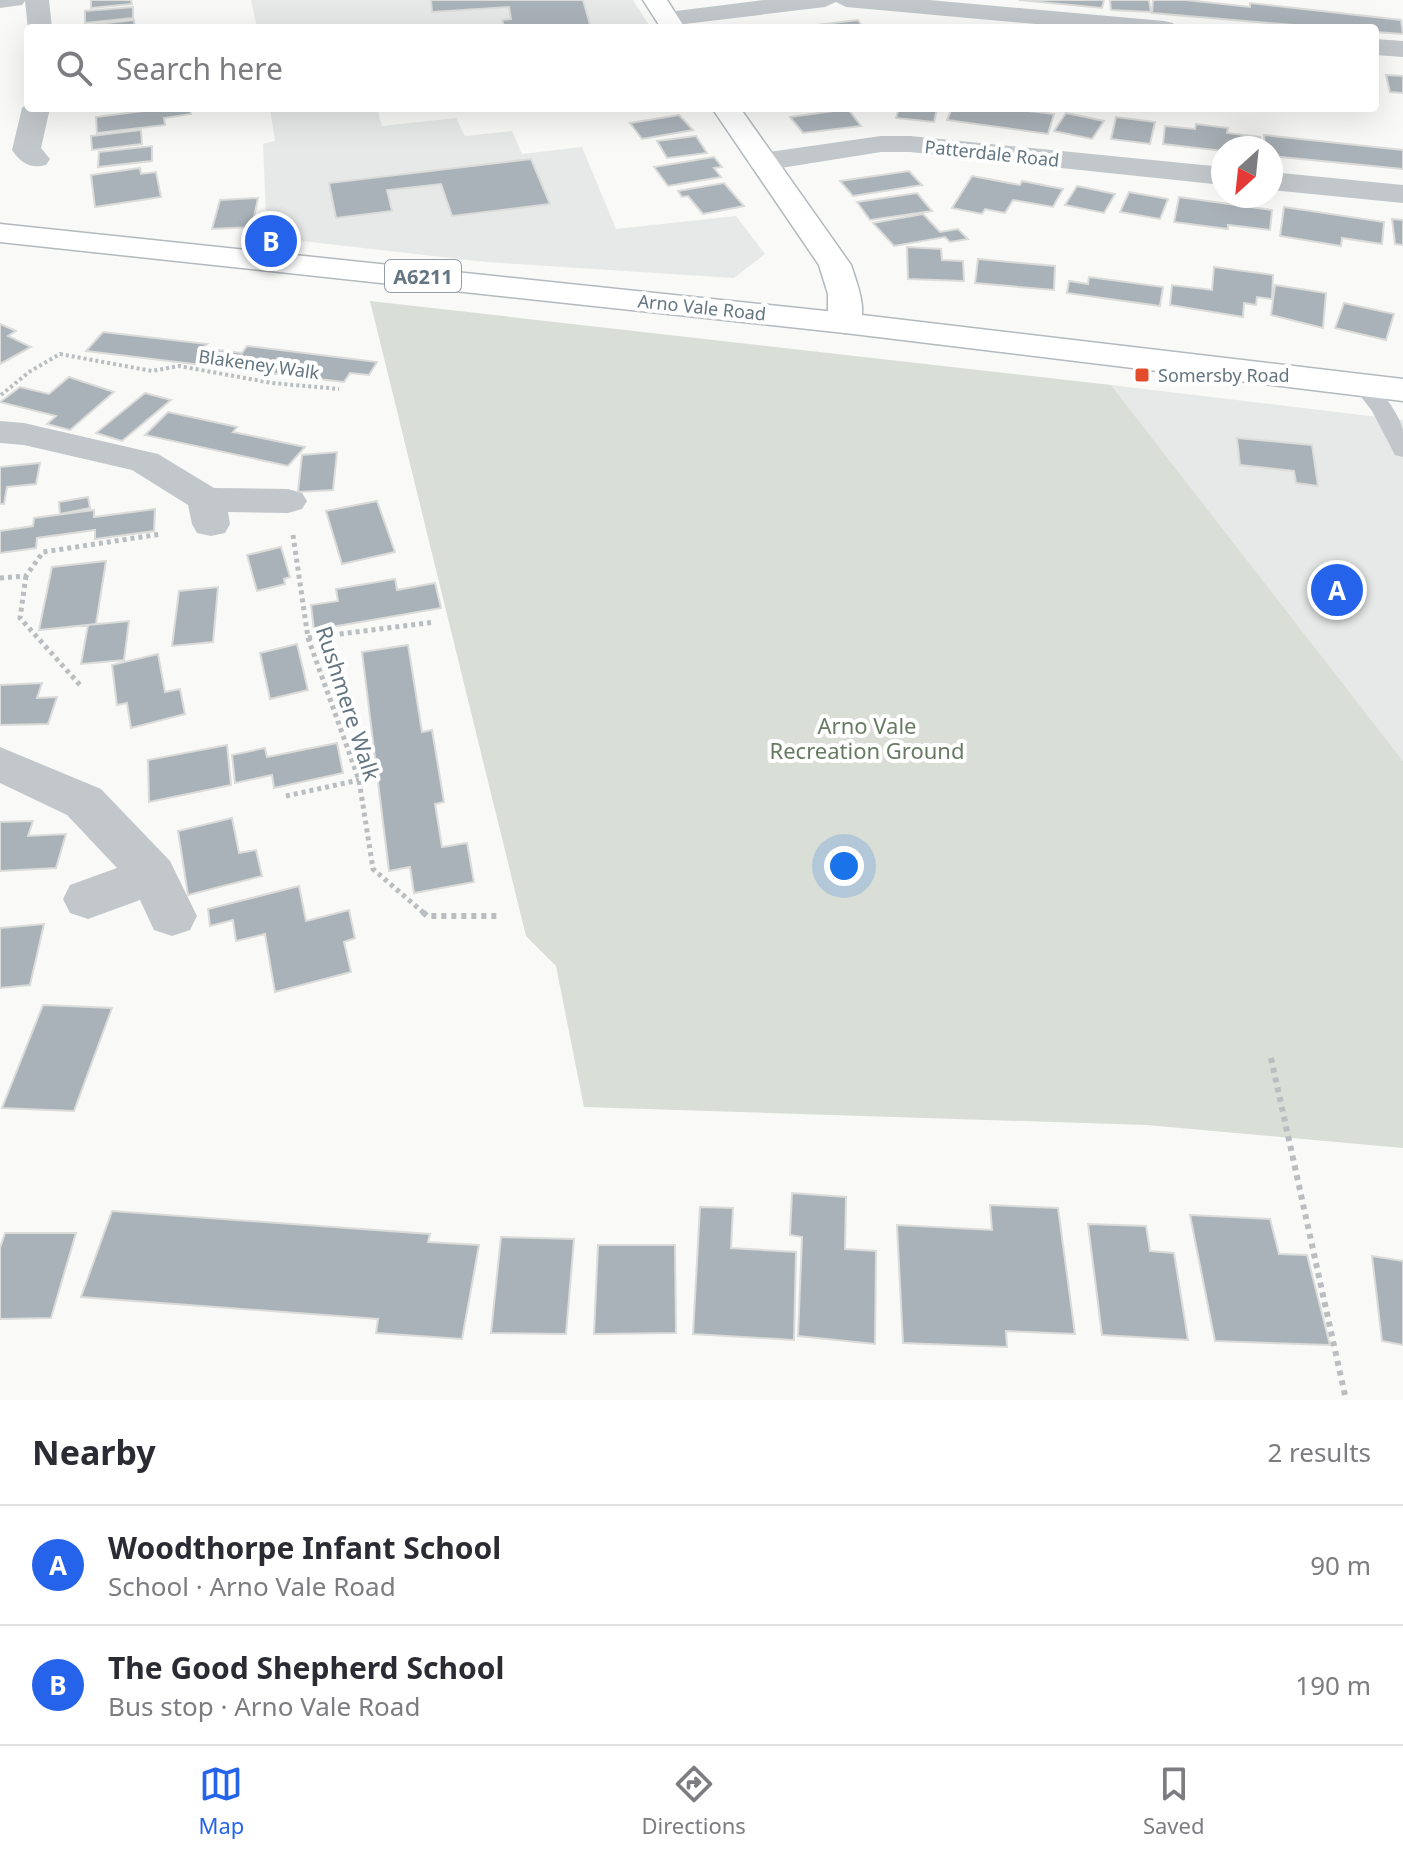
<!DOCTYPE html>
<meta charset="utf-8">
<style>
:root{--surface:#fff;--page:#f7f7f7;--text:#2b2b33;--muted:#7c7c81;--line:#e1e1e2;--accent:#2563eb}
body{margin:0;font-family:"Noto Sans",sans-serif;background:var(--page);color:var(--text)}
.compass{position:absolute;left:1211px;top:136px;width:72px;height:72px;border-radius:50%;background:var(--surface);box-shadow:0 8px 32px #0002;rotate:207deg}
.you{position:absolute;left:844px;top:866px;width:28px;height:28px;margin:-20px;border:6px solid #fff;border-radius:50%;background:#1a73e8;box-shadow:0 0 0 12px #1a73e833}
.badge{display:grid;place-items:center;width:52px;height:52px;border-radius:50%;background:var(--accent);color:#fff;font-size:26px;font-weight:700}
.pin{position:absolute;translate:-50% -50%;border:4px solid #fff;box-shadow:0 2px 8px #0006}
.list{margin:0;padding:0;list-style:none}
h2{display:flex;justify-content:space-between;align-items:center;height:104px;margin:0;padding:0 32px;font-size:34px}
h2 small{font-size:26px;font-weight:400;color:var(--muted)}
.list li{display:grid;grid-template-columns:52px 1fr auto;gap:24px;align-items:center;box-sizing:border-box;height:120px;padding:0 32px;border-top:2px solid var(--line)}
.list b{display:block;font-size:30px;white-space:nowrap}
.list p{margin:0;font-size:26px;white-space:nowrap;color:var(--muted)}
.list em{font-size:26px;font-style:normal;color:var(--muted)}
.icon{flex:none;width:44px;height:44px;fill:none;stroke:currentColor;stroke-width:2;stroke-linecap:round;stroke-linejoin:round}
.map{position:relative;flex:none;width:1403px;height:1400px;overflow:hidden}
.search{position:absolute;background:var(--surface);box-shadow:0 8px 32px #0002;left:24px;right:24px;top:24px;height:88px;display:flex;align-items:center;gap:20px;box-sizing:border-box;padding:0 28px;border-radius:8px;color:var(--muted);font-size:30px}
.sheet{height:344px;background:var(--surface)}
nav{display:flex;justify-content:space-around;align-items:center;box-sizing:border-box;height:112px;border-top:2px solid var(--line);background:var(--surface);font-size:22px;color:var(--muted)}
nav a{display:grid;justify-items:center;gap:4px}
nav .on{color:var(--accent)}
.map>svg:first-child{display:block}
</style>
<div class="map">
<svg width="1403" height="1400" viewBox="0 0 1403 1400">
<rect width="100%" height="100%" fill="#f9f9f7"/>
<path fill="#e7e8e8" d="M251,0H633L651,28H257Z
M270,108H377L382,126L456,118L465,136L512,131L522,154L582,147L616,229L736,216L765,254L734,278L486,262L267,237L263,144L275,141Z
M1111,385L1403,420V761Z"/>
<path fill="#d9ded6" d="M370,301L1111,385L1403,761V1148L1147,1125L584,1107L556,966L526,936Z"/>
<path fill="#a9b2b8" stroke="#dbdbd9" stroke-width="2" d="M91,0H131L132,4L91,8Z
M431,0H583L591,28H504L502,20L511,19L509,7L432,12Z
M1019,0H1104L1102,8Z
M1110,0H1149L1151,12L1111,10Z
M1153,0H1186L1250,7V3L1401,20L1403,34L1375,32V28H1329L1152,13Z
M133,7V18L85,23V11Z
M134,20L135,28H88V25Z
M858,20L863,28H818L816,25Z
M1386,75L1403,76V93L1390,92Z
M167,108H190L191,114L164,118L165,125L97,133L96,117Z
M899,108H950L937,109L934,122L896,118Z
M952,108H1003L1054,114L1048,134L947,120Z
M848,109L861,126L803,133L790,117Z
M1066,113L1104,121L1092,139L1054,131Z
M679,115L693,130L642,139L630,123Z
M1116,117L1155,122L1150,144L1111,139Z
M1196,124L1228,128L1227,133L1260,137V148H1223V151L1163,144L1165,126L1195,129Z
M141,130L142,144L92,150L91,136Z
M1264,135L1403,150V169L1271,156V148H1265Z
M696,136L707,153L667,158L657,141Z
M152,146V161L98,167L99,152Z
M714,157L722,167L714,168L721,177L668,186L654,167Z
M531,159L550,204L452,216L441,184L387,190L392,211L336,218L329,183Z
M140,168L141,174L156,172L161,197L95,207L91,175Z
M909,171L922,185L853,196L840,181Z
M972,176L1020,185L1022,181L1063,189L1053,207L1013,200L1005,213L985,209L982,214L952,208Z
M724,183L744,206L703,214L688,196L682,197L678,191Z
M1077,186L1115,194L1104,213L1065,205Z
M1129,192L1168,199L1160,219L1120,212Z
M917,193L932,211L870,220L857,202Z
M1179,197L1272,210L1270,230L1228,225V229L1174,222Z
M258,198L252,227L212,229L220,200Z
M1284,207L1384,222L1382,244L1342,238L1341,246L1280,236Z
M923,214L940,232L958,229L968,239L950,242L945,237L894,246L873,223Z
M1392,219L1403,220V245L1395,244Z
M907,247L941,249L942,260L963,261L964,281L908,279Z
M978,259L1055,266L1054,290L975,283Z
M1214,267L1273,275L1272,299L1257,297L1256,305L1244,303L1243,317L1170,305L1172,285L1212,290Z
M1089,277L1163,287L1160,306L1067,293L1069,281L1088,284Z
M1275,285L1326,293L1323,328L1271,315Z
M1344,303L1394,314L1386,340L1335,328Z
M0,324L16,331L8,336L31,347L0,364Z
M103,332L207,344L203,348L242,353L247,346L377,362L369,375L350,373L344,382L86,351Z
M69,377L114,392L70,430L47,424L56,416L0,402L20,387L49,394Z
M145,393L171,400L122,441L96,433Z
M168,412L237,427L233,432L305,447L288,466L145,435Z
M1237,438L1312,445L1318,486L1296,483L1294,471L1240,465Z
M337,452L333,490L298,492L302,455Z
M40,463L36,484L7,487L4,504H0V467Z
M88,497L90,508L60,514L59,502Z
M377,501L395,552L342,564L326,511Z
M155,509L154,531L95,539V530L37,538L36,548L0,553V531L33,526L34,518L94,510V517Z
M281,547L290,577L284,579L285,584L257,591L247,555Z
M106,561L96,624L39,630L52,567Z
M395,579L397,590L435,583L441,608L314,630L311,605L338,601L336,589Z
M218,587L213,642L172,646L179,591Z
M129,621L124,660L81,664L88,625Z
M297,644L308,690L270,699L260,653Z
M408,645L422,732L432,730L444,802L435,804L442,847L467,843L474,882L414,893L410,867L389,871L362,652Z
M158,654L165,692L180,689L185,714L131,728L127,703L117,705L112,665Z
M42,683L37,698L57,697L48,724L0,725V685Z
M337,743L343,773L274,788L272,775L235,783L232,755L265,748L267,757Z
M227,745L231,785L149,802L148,760Z
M232,818L239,853L256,850L262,876L188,895L178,831Z
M33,821L28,836L66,834L56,868L0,871V822Z
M299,886L306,921L349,910L355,938L344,942L351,972L275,992L265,934L236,941L233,920L210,926L208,909Z
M44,924L30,985L0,988V928Z
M43,1005L112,1008L74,1111L2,1108Z
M792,1193L846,1197L845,1249L876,1251L875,1344L798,1336L802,1237L790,1235Z
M990,1205L1058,1208L1075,1334L1006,1331L1007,1347L903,1343L897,1225L992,1230Z
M700,1207L733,1208L731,1248L796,1252L794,1340L693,1334Z
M112,1211L430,1234L428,1242L479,1245L462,1339L376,1333L378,1319L81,1297Z
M1190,1215L1270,1219L1279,1254L1307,1255L1330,1345L1215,1341Z
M1088,1224L1146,1226L1150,1251L1174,1253L1188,1340L1102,1335Z
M5,1233H76L51,1318L0,1319V1248Z
M501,1237L574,1239L566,1334L491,1333Z
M598,1245H675L676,1333L594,1334Z
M1372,1256L1403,1261V1345L1382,1341Z"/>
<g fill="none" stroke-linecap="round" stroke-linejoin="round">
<g stroke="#b2b9be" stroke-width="3">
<path id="secondary" d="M643,0H667L685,28H661Z
M712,108H740L851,265C857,284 869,312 857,330L845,333L833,330L828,323V294L819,265Z"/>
</g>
<g stroke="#b4b9bd" stroke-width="3">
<path id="primary" d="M0,224L845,313L1403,379V401L845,333L0,242Z"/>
</g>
<path stroke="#babec1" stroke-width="4" stroke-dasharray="3 3" stroke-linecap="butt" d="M1,395L29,372L60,354L152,371L179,366L272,383L339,389"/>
<path stroke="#babec1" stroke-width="5" stroke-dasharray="4 4" stroke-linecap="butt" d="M293,535L308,638L359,780L373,869L425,914
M26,576L20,618L80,685
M0,578L26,576L43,552L161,534
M308,638L435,622
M286,796L359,780"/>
<path stroke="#babec1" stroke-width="6" stroke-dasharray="5 5" stroke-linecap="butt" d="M423,912L427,916H498
M1271,1058L1346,1400"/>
<path fill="#c2c7cb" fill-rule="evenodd" d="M1362,379C1378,383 1399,413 1403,430C1403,438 1403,448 1403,457L1395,455L1372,411L1352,385Z"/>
<path fill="#c2c7cb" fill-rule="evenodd" d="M0,0H49L52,28L28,29L25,1L22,5L0,8Z
M765,0H929L1164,21L1173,23L1176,28H1080L846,7L836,2L825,7L668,26L659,24L656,19L659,14L668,12Z
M1375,39L1403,41V57L1375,55Z
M28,102V108H50L41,148L50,159L46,165C30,169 21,163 12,150L22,108Z
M881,136H910L1223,167V185L910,152H881L762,171L752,168L748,162L752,156L762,153Z
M1271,172L1403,185V203L1271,190Z
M0,421L24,423L158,454L214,488L288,489L302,493L307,501L302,509L288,513L228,512L230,524L225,533L211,536L197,533L192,524L188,505L132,470L24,445L0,443Z
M0,747L101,789L170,861L197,916L190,930L172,936L154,930L140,900L88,919L70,913L63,899L70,885L117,868L67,815L0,783Z"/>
<use href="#secondary" fill="#fff" fill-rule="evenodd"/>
<use href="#primary" fill="#fff" fill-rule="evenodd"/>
</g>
<rect fill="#e34d2c" stroke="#fff" stroke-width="3" x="1134" y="367" width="16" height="16" rx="4"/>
<g text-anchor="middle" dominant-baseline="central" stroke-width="8" stroke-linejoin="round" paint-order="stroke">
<g font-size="18" fill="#647682" stroke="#fff">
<text transform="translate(992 153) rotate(6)">Patterdale Road</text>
<text transform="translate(702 307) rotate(6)">Arno Vale Road</text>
<text transform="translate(259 364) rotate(8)">Blakeney Walk</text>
</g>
<g font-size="18" fill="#647682" stroke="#fff" text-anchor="start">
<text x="1158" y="375">Somersby Road</text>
</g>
<rect fill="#fff" stroke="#929fa8" stroke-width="2" x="385" y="260" width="76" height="32" rx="6"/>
<g font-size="20" font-weight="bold" fill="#647682">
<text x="423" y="276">A6211</text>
</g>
<g font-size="22" fill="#647682" stroke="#fff">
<text transform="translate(349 703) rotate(72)">Rushmere Walk</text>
</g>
<g font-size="22" fill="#687a63" stroke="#fff">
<text x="867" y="725">Arno Vale<tspan x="867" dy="25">Recreation Ground</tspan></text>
</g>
</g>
</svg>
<svg class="compass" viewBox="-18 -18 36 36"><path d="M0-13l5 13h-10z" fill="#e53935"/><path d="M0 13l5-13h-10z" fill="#7c7c81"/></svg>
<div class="you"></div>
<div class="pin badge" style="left:1337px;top:590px">A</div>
<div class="pin badge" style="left:271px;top:241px">B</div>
<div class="search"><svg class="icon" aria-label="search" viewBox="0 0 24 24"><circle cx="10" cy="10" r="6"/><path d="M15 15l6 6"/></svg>Search here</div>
</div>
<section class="sheet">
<h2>Nearby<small>2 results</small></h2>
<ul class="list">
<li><span class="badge">A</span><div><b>Woodthorpe Infant School</b><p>School · Arno Vale Road</p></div><em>90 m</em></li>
<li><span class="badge">B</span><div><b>The Good Shepherd School</b><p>Bus stop · Arno Vale Road</p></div><em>190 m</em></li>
</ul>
</section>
<nav>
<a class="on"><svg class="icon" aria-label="map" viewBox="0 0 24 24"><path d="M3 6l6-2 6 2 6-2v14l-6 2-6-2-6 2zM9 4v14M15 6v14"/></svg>Map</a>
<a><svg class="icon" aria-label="directions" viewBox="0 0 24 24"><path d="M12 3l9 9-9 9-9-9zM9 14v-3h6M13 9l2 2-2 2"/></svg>Directions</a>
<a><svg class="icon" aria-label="saved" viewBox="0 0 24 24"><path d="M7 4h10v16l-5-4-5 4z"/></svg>Saved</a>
</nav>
